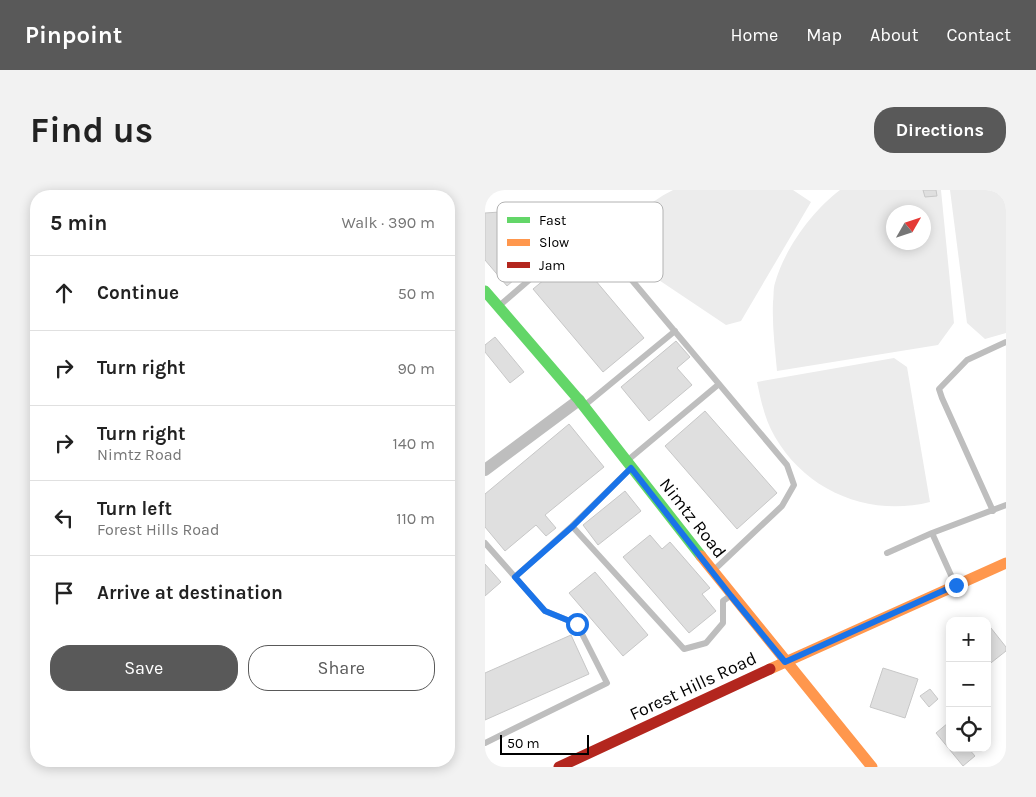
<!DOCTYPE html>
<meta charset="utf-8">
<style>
:root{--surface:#fff;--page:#f2f2f2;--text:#222;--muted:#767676;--line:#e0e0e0;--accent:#595959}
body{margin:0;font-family:Karla,sans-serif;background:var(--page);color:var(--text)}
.controls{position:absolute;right:15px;bottom:15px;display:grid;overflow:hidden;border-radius:10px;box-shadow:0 2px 12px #0003}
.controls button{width:45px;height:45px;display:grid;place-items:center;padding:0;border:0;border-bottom:1px solid var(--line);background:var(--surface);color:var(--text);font:25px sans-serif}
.compass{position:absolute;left:401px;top:15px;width:45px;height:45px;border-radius:50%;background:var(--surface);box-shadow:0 2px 12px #0003;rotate:51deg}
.scale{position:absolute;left:15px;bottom:12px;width:89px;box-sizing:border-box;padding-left:5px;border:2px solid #000;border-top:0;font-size:14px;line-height:18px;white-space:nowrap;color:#000;-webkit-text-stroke:4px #fff;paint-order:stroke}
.stop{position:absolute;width:15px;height:15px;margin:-11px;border:4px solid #1a73e8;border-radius:50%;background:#fff}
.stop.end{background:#1a73e8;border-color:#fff;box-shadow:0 1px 5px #0008}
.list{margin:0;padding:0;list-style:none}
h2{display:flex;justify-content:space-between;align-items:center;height:65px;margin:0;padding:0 20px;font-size:21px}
h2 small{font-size:16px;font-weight:400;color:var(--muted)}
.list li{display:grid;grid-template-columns:32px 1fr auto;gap:15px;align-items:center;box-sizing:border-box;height:75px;padding:0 20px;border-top:1px solid var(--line)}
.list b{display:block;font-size:19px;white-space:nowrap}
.list p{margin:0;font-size:16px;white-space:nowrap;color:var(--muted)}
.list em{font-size:16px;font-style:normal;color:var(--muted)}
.actions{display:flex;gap:10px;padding:15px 20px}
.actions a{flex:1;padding:11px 0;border:1px solid var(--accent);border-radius:20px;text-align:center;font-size:18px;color:var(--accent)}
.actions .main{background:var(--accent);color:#fff}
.icon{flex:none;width:28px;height:28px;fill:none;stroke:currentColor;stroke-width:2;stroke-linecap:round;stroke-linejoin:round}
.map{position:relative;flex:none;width:521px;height:577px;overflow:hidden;border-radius:20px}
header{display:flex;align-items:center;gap:30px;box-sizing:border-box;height:70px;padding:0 25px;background:var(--accent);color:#fff}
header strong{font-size:24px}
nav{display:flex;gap:28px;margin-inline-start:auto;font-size:18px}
.intro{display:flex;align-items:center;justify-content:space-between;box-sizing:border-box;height:120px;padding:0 30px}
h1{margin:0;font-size:35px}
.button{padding:12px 22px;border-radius:20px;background:var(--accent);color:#fff;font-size:18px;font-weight:700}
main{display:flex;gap:30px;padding:0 30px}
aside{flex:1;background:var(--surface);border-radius:20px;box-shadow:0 2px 12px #0003}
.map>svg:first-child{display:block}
</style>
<header>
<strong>Pinpoint</strong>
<nav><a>Home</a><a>Map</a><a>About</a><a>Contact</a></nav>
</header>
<div class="intro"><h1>Find us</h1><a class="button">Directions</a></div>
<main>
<aside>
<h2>5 min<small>Walk · 390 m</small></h2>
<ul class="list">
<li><svg class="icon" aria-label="ahead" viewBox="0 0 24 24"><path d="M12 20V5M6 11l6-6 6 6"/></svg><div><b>Continue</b></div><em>50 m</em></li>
<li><svg class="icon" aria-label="right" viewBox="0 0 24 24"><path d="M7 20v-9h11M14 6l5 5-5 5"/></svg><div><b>Turn right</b></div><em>90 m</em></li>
<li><svg class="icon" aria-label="right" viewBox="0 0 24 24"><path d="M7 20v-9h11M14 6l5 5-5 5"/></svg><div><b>Turn right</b><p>Nimtz Road</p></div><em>140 m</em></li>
<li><svg class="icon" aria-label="left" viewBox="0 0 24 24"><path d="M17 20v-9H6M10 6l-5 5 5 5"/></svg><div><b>Turn left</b><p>Forest Hills Road</p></div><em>110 m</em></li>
<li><svg class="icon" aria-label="arrive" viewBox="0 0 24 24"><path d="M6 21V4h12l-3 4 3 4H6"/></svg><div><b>Arrive at destination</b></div></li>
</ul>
<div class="actions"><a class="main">Save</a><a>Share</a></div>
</aside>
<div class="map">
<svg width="521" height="577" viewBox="0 0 521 577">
<rect width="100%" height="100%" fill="#fff"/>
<path fill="#ececec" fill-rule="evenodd" d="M188,0H308L326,12L256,131L241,135L126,58C142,34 161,13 188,0Z
M355,0H456L469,133L453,155L292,181C290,158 287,136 288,112C289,106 288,99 290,93C299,60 327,21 355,0ZM408,22H438V52H408Z
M465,0H521V143L500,149L482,133Z
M409,168L422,177L445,312C385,327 322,302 290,247C280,230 276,211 272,192Z"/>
<path fill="#dfdfdf" stroke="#c7c7c7" d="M438,0H451L452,6L440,7Z
M74,18L90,37L22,96L0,70V23Z
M89,65L159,148L118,182L48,99Z
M10,147L39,182L25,193L0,162V155Z
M191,151L205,167L192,178L207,195L164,231L136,197Z
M220,221L292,303L252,339L180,256Z
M84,234L119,277L60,325L71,338L61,346L51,335L20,361L0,337V304Z
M140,301L156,321L113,355L98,335Z
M165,345L177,359L185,352L225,398L217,404L231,421L204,443L138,367Z
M0,374L16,392L0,406Z
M110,382L163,445L138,466L84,403Z
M502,433L521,457V461L502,476Z
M86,445L104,484L0,530V483Z
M398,478L433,489L420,528L385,517Z
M445,499L453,509L444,517L435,506Z
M463,533L465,535V558H483L490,566L478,576L451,543Z"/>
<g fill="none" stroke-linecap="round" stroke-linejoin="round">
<path stroke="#bebebe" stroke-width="6" d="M14,116L87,53H108L127,69L145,88L302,275L309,295L297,316L228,381
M100,215L190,141
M143,270L234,194
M508,321L457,208L454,199L482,170L521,152
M87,336L199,459L221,453L238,433V411L245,406
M0,353L60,421L92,434L122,493L0,553
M402,363L447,343
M30,387L87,336L146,278
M470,394L447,343L521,315"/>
<path stroke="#bebebe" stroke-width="12" d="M0,280L94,210"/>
<path stroke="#63d668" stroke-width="11" d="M0,101L94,210L216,366"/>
<path stroke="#ff974d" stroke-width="11" d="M216,366L387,577
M285,479L521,373"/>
<path stroke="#b3261e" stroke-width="11" d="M74,577L285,479"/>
</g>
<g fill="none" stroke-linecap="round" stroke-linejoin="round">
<path stroke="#1a73e8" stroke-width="6" d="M92,434L60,421L30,387L88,336L146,278L246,406L300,472L471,395"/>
</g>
<g text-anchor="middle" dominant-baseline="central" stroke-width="4" stroke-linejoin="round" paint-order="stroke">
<g font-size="18" fill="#000" stroke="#fff">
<text transform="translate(208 328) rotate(52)">Nimtz Road</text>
<text transform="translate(208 496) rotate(-25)">Forest Hills Road</text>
</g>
</g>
<rect x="12" y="12" width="166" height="80" rx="8" fill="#fff" stroke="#b2b2b2" stroke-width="1"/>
<rect x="22" y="27" width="23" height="6" fill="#63d668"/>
<rect x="22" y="49" width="23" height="7" fill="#ff974d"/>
<rect x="22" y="72" width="23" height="6" fill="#b3261e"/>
<g font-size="14" fill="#000">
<text x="54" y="35">Fast</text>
<text x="54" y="57">Slow</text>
<text x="54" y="80">Jam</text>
</g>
</svg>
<div class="controls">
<button>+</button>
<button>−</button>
<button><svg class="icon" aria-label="locate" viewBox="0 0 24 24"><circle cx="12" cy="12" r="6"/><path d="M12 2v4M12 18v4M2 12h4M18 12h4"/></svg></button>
</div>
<svg class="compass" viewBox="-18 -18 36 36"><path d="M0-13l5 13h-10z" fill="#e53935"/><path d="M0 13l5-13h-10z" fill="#767676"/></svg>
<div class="scale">50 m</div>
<div class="stop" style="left:92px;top:434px"></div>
<div class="stop end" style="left:471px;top:395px"></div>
</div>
</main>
